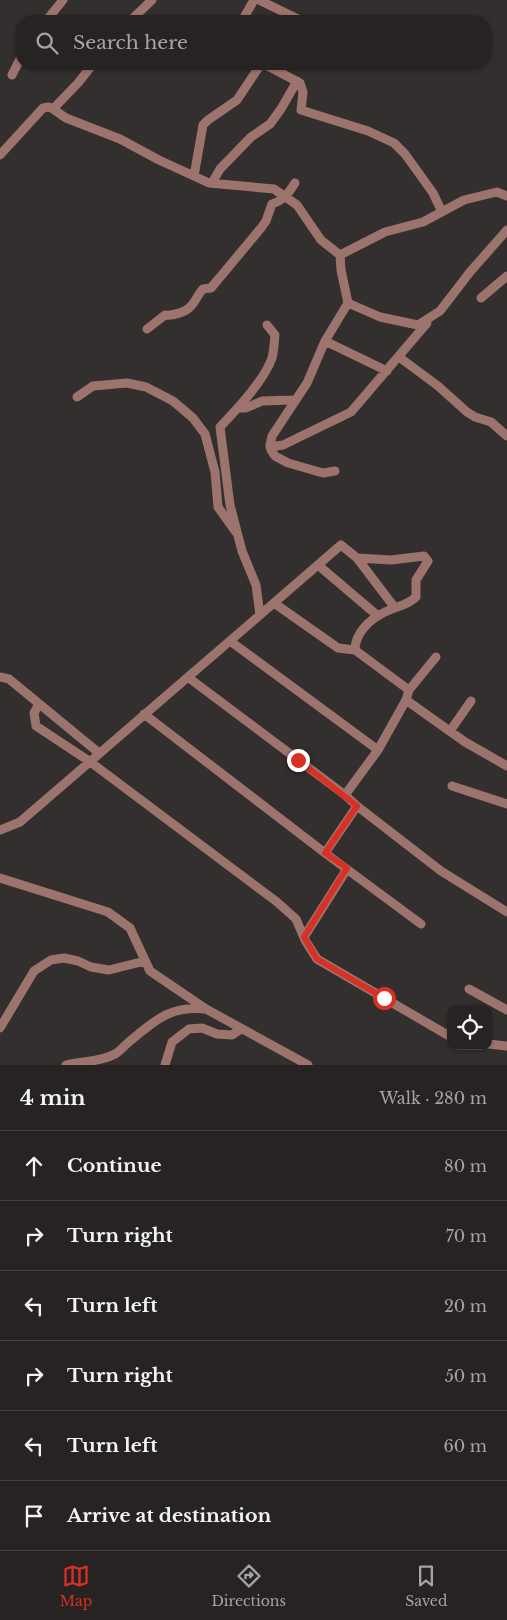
<!DOCTYPE html>
<meta charset="utf-8">
<style>
:root{--surface:#262322;--page:#322f2f;--text:#f1f3f6;--muted:#a4a4a5;--line:#424040;--accent:#d93025}
body{margin:0;font-family:"Libre Baskerville",serif;background:var(--page);color:var(--text)}
.controls{position:absolute;right:15px;bottom:15px;display:grid;overflow:hidden;border-radius:10px;box-shadow:0 1px 4px #0004}
.controls button{width:45px;height:45px;display:grid;place-items:center;padding:0;border:0;border-bottom:1px solid var(--line);background:var(--surface);color:var(--text);font:25px sans-serif}
.stop{position:absolute;width:15px;height:15px;margin:-11px;border:4px solid #d93025;border-radius:50%;background:#fff}
.stop.end{background:#d93025;border-color:#fff;box-shadow:0 1px 5px #0008}
.list{margin:0;padding:0;list-style:none}
h2{display:flex;justify-content:space-between;align-items:center;height:65px;margin:0;padding:0 20px;font-size:21px}
h2 small{font-size:16px;font-weight:400;color:var(--muted)}
.list li{display:grid;grid-template-columns:32px 1fr auto;gap:15px;align-items:center;box-sizing:border-box;height:70px;padding:0 20px;border-top:1px solid var(--line)}
.list b{display:block;font-size:19px;white-space:nowrap}
.list em{font-size:16px;font-style:normal;color:var(--muted)}
.icon{flex:none;width:28px;height:28px;fill:none;stroke:currentColor;stroke-width:2;stroke-linecap:round;stroke-linejoin:round}
.map{position:relative;flex:none;width:507px;height:1065px;overflow:hidden}
.search{position:absolute;background:var(--surface);box-shadow:0 1px 4px #0004;left:15px;right:15px;top:15px;height:55px;display:flex;align-items:center;gap:12px;box-sizing:border-box;padding:0 18px;border-radius:20px;color:var(--muted);font-size:19px}
.sheet{height:485px;background:var(--surface)}
nav{display:flex;justify-content:space-around;align-items:center;box-sizing:border-box;height:70px;border-top:1px solid var(--line);background:var(--surface);font-size:14px;color:var(--muted)}
nav a{display:grid;justify-items:center;gap:2px}
nav .on{color:var(--accent)}
.map>svg:first-child{display:block}
</style>
<div class="map">
<svg width="507" height="1065" viewBox="0 0 507 1065">
<rect width="100%" height="100%" fill="#332f2e"/>
<g fill="none" stroke-linecap="round" stroke-linejoin="round">
<path stroke="#9d746d" stroke-width="9" d="M259,0L302,21
M46,21L63,0
M130,21L152,0
M242,21L254,0
M93,64L78,83L53,109L66,118L120,139L159,160L209,183L274,189L297,205L321,240L340,255L385,232L423,222L464,200L497,192L507,196
M264,64L300,83L303,92L301,110L368,131L394,143L405,154L433,193L442,212
M12,75L21,57
M0,155L43,108L49,107L53,109
M194,176L203,125L208,120L237,100L261,64
M212,183L220,169L251,137L270,124L281,109L297,81
M340,255L341,270L348,303L380,317L418,325L440,311L470,272L507,230
M481,298L507,276
M147,329L165,315C173,316 186,312 191,306C196,301 198,294 203,289L211,288L261,228L266,221L272,204C284,200 288,194 295,183
M325,341L387,371
M399,357L438,386L467,412L475,417L491,422L507,436
M77,397L93,386L127,383L146,387L173,401L193,418L205,434L215,472L218,507L236,532
M238,408H246L262,401L295,400
M270,447L283,445L351,412L427,323
M335,471L323,473L288,463L275,456L271,450L270,445L272,436L307,383L325,341L348,303
M357,558L395,608
M318,565L378,616
M274,603L338,648L355,650
M260,615L256,585L242,551L230,505L220,427C236,410 264,381 272,358C274,351 274,343 275,335L267,325
M230,641L378,750
M0,677L9,679L99,753
M189,678L345,795
M409,690L436,657
M406,700L465,742L507,766
M39,704L34,713L36,726L89,761L277,902L296,919L305,940L317,959L451,1037
M144,714L325,853
M450,731L471,701
M452,786L507,804
M357,806L441,871L507,912
M0,830L20,822L341,545L357,558L391,560L424,556L428,561L416,580V597C407,606 396,606 385,612C370,619 355,633 355,650L409,690L406,700L378,750L345,795L357,806L325,853L421,924
M0,878L108,912L130,928L150,971L206,1009L308,1065
M304,937L347,869
M469,989L507,1010
M0,1028L34,971L51,960L64,958L78,961L91,967L109,970L145,961
M488,1044L507,1046
M66,1065C82,1061 101,1062 115,1054C120,1051 125,1045 130,1041C154,1021 171,1005 205,1009
M165,1065L172,1042L189,1029L202,1028L217,1034L232,1035L241,1029"/>
</g>
<g fill="none" stroke-linecap="round" stroke-linejoin="round">
<path stroke="#d93025" stroke-width="6" d="M298,760L357,806L325,853L347,868L304,937L317,959L384,998"/>
</g>
</svg>
<div class="controls">
<button><svg class="icon" aria-label="locate" viewBox="0 0 24 24"><circle cx="12" cy="12" r="6"/><path d="M12 2v4M12 18v4M2 12h4M18 12h4"/></svg></button>
</div>
<div class="stop" style="left:384px;top:998px"></div>
<div class="stop end" style="left:298px;top:760px"></div>
<div class="search"><svg class="icon" aria-label="search" viewBox="0 0 24 24"><circle cx="10" cy="10" r="6"/><path d="M15 15l6 6"/></svg>Search here</div>
</div>
<section class="sheet">
<h2>4 min<small>Walk · 280 m</small></h2>
<ul class="list">
<li><svg class="icon" aria-label="ahead" viewBox="0 0 24 24"><path d="M12 20V5M6 11l6-6 6 6"/></svg><div><b>Continue</b></div><em>80 m</em></li>
<li><svg class="icon" aria-label="right" viewBox="0 0 24 24"><path d="M7 20v-9h11M14 6l5 5-5 5"/></svg><div><b>Turn right</b></div><em>70 m</em></li>
<li><svg class="icon" aria-label="left" viewBox="0 0 24 24"><path d="M17 20v-9H6M10 6l-5 5 5 5"/></svg><div><b>Turn left</b></div><em>20 m</em></li>
<li><svg class="icon" aria-label="right" viewBox="0 0 24 24"><path d="M7 20v-9h11M14 6l5 5-5 5"/></svg><div><b>Turn right</b></div><em>50 m</em></li>
<li><svg class="icon" aria-label="left" viewBox="0 0 24 24"><path d="M17 20v-9H6M10 6l-5 5 5 5"/></svg><div><b>Turn left</b></div><em>60 m</em></li>
<li><svg class="icon" aria-label="arrive" viewBox="0 0 24 24"><path d="M6 21V4h12l-3 4 3 4H6"/></svg><div><b>Arrive at destination</b></div></li>
</ul>
</section>
<nav>
<a class="on"><svg class="icon" aria-label="map" viewBox="0 0 24 24"><path d="M3 6l6-2 6 2 6-2v14l-6 2-6-2-6 2zM9 4v14M15 6v14"/></svg>Map</a>
<a><svg class="icon" aria-label="directions" viewBox="0 0 24 24"><path d="M12 3l9 9-9 9-9-9zM9 14v-3h6M13 9l2 2-2 2"/></svg>Directions</a>
<a><svg class="icon" aria-label="saved" viewBox="0 0 24 24"><path d="M7 4h10v16l-5-4-5 4z"/></svg>Saved</a>
</nav>
